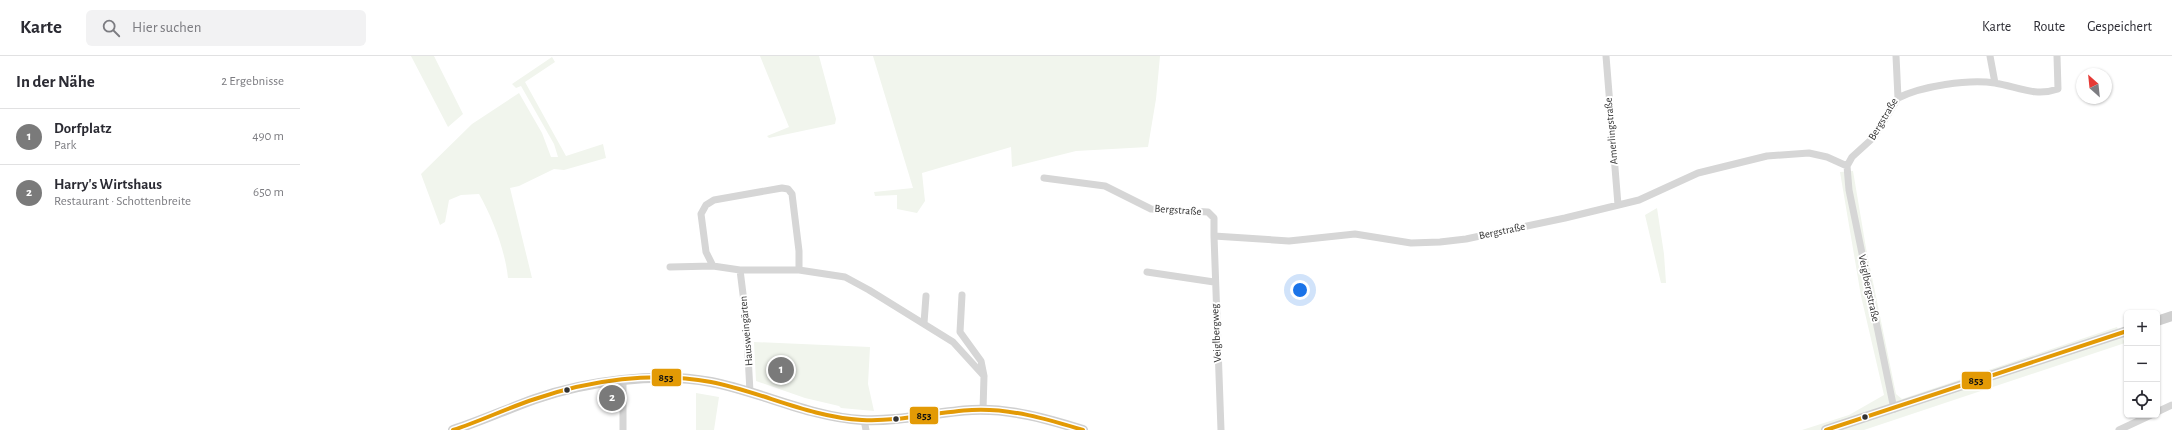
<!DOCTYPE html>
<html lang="de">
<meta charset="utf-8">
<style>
:root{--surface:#fff;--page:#f2f2f3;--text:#2b2b33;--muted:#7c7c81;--line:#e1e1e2;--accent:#7a7a7a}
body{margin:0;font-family:"Alegreya Sans",sans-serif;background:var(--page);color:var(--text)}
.controls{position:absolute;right:12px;bottom:12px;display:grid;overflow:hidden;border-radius:6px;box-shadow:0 1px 3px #0004}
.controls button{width:36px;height:36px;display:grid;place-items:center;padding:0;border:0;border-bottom:1px solid var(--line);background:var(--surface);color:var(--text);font:20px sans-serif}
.compass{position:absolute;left:1776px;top:12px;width:36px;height:36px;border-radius:50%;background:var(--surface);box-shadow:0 1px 3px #0004;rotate:333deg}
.you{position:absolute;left:1000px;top:234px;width:14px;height:14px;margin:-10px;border:3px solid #fff;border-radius:50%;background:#1a73e8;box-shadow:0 0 0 6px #1a73e833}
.badge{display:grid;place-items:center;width:26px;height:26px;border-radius:50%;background:var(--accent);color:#fff;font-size:13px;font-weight:700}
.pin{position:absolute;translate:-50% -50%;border:2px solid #fff;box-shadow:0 1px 4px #0006}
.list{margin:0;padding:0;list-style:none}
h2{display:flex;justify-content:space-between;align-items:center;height:52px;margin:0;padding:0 16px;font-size:17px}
h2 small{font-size:13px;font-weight:400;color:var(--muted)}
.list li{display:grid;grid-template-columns:26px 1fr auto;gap:12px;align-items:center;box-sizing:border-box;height:56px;padding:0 16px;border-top:1px solid var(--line)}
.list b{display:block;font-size:15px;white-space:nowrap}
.list p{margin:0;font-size:13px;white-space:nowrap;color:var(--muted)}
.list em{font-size:13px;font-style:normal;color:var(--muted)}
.icon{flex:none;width:22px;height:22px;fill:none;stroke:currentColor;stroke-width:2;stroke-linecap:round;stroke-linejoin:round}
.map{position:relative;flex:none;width:1872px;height:374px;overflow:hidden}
header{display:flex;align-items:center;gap:24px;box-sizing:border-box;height:56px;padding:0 20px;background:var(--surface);border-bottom:1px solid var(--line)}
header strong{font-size:19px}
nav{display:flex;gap:22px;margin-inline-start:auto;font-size:14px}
.search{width:280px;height:36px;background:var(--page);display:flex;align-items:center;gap:10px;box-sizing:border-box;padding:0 14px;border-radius:6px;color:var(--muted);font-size:15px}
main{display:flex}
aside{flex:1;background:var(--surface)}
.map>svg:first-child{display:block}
</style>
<header>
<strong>Karte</strong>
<div class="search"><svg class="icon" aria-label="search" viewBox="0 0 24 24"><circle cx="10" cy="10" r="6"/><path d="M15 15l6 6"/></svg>Hier suchen</div>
<nav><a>Karte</a><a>Route</a><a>Gespeichert</a></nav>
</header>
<main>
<aside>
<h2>In der Nähe<small>2 Ergebnisse</small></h2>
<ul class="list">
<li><span class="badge">1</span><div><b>Dorfplatz</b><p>Park</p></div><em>490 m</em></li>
<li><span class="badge">2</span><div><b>Harry's Wirtshaus</b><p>Restaurant · Schottenbreite</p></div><em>650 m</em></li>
</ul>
</aside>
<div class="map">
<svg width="1872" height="374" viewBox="0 0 1872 374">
<rect width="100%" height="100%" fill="#fff"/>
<path fill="#f1f5ed" d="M111,0H134L163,58L148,71Z
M460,0H519L536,63L535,68L469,82L467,80L489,71Z
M573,0H860L856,43L848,91L776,95L712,111L711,91L622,117L625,145L617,157L597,153V139L575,140L574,136L613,132Z
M252,1L255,6L225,26L266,100L303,88L306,102L264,114L254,113L219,130L210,132L232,222H208C205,194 193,163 179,138L161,139L149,144L145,166L140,169L121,118L172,68L219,37L242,77L251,101H258L254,88L221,30L216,32L212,28Z
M1553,115L1566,192L1596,338L1602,343L1817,271L1825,287L1564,374H1502L1549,359L1584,339L1561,240L1540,116Z
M1357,152L1364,198L1366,227H1361L1345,159Z
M454,286L570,291L568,328L574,355L541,352L539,350L505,342L456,325Z
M396,337L419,341L414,374H396Z"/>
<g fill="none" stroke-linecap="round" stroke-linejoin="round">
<path stroke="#d6d6d6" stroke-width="7" d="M1306,0L1318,149
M1690,0L1695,27
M1598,42C1622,30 1668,23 1695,27C1718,31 1735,41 1758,33L1757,0
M1547,110L1549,134L1594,353
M1547,110L1552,101L1574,81L1598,42L1596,0
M744,122L805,130L851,153L908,156L914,162V180L989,185L1055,178L1111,187L1140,186L1166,183L1265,162L1339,144L1398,117L1467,100L1509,97L1527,101L1547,110
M914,180L921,374
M370,211L413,210
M440,214L446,262L450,336
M499,214V195L492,138L488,133L482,132L414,144L406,149L401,158L406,196L413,210L440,214H499L545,221L569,234L653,286L684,320L683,354
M847,216L914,226
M662,239L660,276L681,305L684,320
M624,267L626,240
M1857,356L1872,349
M564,364L566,374
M323,374V325
M1819,374L1851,359"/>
<path stroke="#cfcfcf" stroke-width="10" d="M1857,265L1872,260
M153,374C181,365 207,353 235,343C286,325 358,316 411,326C462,336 510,361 562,364C599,366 636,356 672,354C709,352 748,363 783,374
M1526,374L1827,275"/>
<g stroke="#fff" stroke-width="7">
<path id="bus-1" d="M153,374C181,365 207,352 235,343C290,324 353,315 411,326C462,336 509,361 562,364C599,366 635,356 672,354C710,352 747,363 783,374
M1526,374L1827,275"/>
</g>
<use href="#bus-1" stroke="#e39a05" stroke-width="4"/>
</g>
<g fill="#323232" stroke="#fff" stroke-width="1.5">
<circle cx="267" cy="334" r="3.5"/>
<circle cx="1565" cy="361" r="3.5"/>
<circle cx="596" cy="363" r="3.5"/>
</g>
<g text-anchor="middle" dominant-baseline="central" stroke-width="4" stroke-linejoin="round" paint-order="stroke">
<g font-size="11" fill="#323232" stroke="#fff">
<text transform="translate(1583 63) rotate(-59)">Bergstraße</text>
<text transform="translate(1311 75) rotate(-95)">Amerlingstraße</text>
<text transform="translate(878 154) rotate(4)">Bergstraße</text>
<text transform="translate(1202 175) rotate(-12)">Bergstraße</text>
<text transform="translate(1569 232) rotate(78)">Veiglbergstraße</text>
<text transform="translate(446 275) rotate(-95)">Hausweingärten</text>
<text transform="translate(916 277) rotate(-93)">Veiglbergweg</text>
</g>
</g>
<g stroke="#fff" stroke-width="1.5">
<rect x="351" y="312" width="31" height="19" rx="4" fill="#e39a05"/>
<rect x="1661" y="315" width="31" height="19" rx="4" fill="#e39a05"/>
<rect x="609" y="350" width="30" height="19" rx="4" fill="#e39a05"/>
</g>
<g font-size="11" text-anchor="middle" font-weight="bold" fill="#111">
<text x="366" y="325">853</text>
<text x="1676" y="328">853</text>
<text x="624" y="363">853</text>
</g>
</svg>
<div class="controls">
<button>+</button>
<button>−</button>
<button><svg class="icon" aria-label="locate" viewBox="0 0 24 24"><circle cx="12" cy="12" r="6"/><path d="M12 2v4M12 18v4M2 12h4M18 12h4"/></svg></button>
</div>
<svg class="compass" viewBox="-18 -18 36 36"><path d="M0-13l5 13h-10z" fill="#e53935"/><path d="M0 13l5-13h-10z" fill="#7c7c81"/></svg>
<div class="you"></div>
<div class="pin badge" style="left:481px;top:314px">1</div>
<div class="pin badge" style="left:312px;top:342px">2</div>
</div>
</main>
